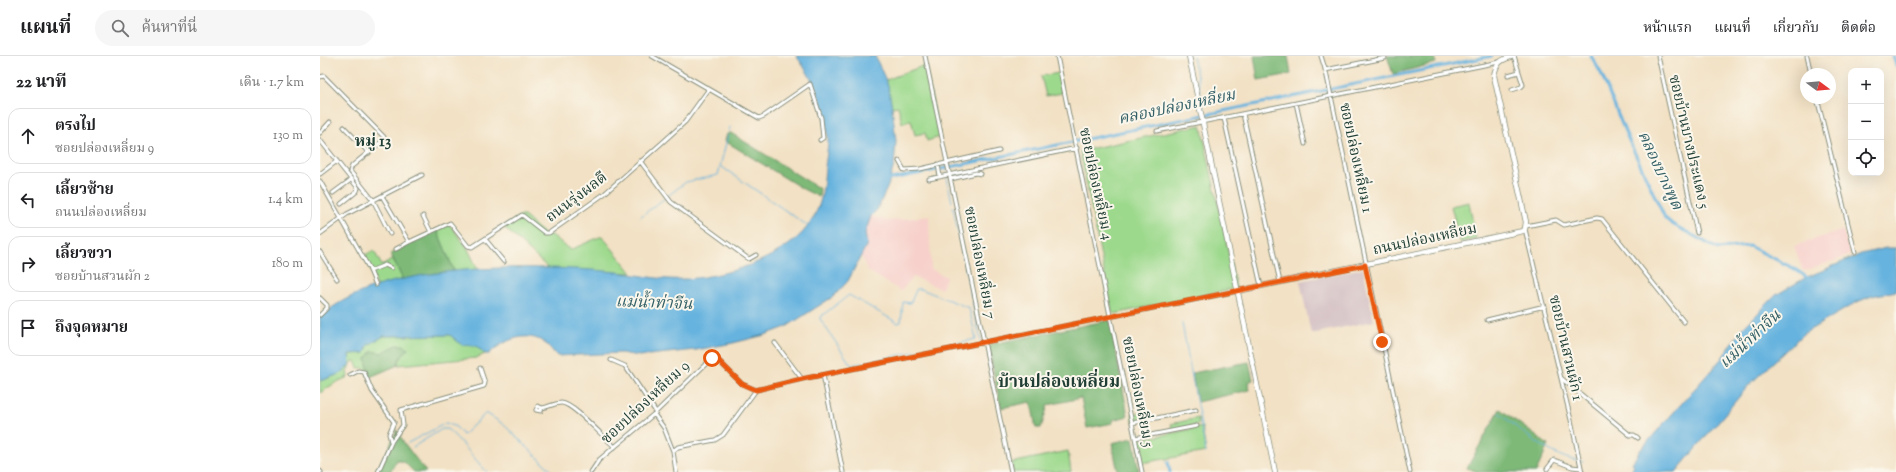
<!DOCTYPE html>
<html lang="th">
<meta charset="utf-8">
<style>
:root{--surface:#fff;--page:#f6f6f6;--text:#202124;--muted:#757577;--line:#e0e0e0}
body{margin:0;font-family:"Sorts Mill Goudy","Noto Serif Thai",serif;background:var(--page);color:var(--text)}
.controls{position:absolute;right:12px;top:12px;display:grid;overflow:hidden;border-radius:8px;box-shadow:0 4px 16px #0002}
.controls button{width:36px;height:36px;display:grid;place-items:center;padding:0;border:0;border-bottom:1px solid var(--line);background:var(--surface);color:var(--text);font:20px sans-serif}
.compass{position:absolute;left:1480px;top:12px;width:36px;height:36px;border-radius:50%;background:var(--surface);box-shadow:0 4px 16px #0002;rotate:106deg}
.stop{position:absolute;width:12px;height:12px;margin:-9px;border:3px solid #ea580c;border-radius:50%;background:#fff}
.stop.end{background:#ea580c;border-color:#fff;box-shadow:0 1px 4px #0008}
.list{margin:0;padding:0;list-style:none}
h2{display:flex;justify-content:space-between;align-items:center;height:52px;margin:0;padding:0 16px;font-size:17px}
h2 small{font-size:13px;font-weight:400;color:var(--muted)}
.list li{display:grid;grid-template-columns:26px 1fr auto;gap:12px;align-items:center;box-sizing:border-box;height:56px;margin:0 8px 8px;padding:0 8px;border:1px solid var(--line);border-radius:12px}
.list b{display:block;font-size:15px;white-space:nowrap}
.list p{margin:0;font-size:13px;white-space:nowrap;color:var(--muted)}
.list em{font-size:13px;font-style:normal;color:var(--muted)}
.icon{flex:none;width:22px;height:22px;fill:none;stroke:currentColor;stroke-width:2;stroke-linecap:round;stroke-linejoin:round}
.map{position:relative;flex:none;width:1576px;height:416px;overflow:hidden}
header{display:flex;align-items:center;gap:24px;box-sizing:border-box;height:56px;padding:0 20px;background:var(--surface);border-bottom:1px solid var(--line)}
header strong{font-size:19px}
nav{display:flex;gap:22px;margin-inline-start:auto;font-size:14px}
.search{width:280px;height:36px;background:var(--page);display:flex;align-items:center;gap:10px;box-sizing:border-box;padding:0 14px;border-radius:22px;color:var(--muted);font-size:15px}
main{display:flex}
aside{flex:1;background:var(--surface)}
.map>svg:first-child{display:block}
</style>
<header>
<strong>แผนที่</strong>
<div class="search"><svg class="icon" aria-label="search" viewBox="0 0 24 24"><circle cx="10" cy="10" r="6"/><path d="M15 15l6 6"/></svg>ค้นหาที่นี่</div>
<nav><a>หน้าแรก</a><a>แผนที่</a><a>เกี่ยวกับ</a><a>ติดต่อ</a></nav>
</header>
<main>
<aside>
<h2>22 นาที<small>เดิน · 1.7 km</small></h2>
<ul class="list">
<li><svg class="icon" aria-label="ahead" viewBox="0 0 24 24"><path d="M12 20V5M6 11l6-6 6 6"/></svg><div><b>ตรงไป</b><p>ซอยปล่องเหลี่ยม 9</p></div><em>130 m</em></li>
<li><svg class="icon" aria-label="left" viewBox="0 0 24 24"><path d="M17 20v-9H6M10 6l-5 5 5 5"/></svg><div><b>เลี้ยวซ้าย</b><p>ถนนปล่องเหลี่ยม</p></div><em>1.4 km</em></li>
<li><svg class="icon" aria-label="right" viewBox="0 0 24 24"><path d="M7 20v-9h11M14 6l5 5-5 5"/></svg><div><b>เลี้ยวขวา</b><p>ซอยบ้านสวนผัก 2</p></div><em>180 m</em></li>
<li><svg class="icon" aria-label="arrive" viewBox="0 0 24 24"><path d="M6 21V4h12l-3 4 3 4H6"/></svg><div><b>ถึงจุดหมาย</b></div></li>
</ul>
</aside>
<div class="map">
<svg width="1576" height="416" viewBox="0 0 1576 416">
<rect width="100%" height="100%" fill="#fbf7ec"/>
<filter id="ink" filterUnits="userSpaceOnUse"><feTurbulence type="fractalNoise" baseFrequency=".025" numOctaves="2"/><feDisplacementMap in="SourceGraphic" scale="8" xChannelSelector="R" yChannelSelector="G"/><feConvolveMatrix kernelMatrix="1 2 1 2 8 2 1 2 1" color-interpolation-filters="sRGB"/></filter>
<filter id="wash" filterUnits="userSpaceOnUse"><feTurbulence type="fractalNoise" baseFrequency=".012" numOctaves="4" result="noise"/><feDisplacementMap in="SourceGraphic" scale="16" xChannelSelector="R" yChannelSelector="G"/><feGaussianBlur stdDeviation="0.9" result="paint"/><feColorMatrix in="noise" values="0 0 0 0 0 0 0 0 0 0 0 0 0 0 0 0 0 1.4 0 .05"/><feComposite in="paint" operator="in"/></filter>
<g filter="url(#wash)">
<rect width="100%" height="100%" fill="#f2e1c4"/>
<path fill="#f7d0cb" d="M551,160L568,165L609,160L611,213L626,221L622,233L593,221L581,235L548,215L541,200L547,188L545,177Z
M1523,174L1531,199L1483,215L1474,190Z"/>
<path fill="#d2bec2" d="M1043,212L1054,265L991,278L980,225Z"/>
<path fill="#9dd98d" stroke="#5e8b60" d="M605,9L620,81L607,85L605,77L595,79L591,64L582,67L578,50L572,51L566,24Z
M739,17L742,37L726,40L721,20Z
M881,69L916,232L794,258L792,256L760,95Z
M1149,146L1156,183L1140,186L1131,150Z
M199,160H204L226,179H232L250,194L282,180L312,217L229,213L184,171Z
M127,169H130L147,191L158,214L134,215L117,174Z
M54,195L62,210L73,203L83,224L56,230L52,217L44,199Z
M130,279L142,289L156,290L165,298L156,302L78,309L79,303L82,301L77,289L69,294L46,303L50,321C46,314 45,311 38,312L35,305H33L27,315L28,321L15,327L0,337V325L22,317L29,298L45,297L48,289L64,280Z
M824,356L825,363L813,366L812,358Z
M878,362L879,368L853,374L851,368Z
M882,371L886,396L821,407L818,384Z
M748,395L751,416H693L691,407Z"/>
<path fill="#7eb978" stroke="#4e7b56" d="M934,0H968L971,18L938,24Z
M1067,0H1114L1116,7L1073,18Z
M411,77L500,133L499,141L483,133L405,85L407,78Z
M117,174L134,215L83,224L71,198Z
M790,264L808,360L793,364V367L767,372L761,342L728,349L721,372H716L711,346L681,352L668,289Z
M77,289H84L88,293L79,303L78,309L50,321L46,303L52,295L61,297Z
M929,306L933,324L928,326L930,334L877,346L872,317Z
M1180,353L1228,389L1216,416H1158L1147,412Z
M77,374L84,387L106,416H94L84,406L77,404L70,416H57Z
M813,382L819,416H798L792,387Z"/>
<path fill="#66b3df" stroke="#42788a" d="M476,0H555L568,29L572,51L576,85L574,109L568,130L557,154L551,160L545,177L547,188L528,225L514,240L466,271L445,279L413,287L376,294L319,300L301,297L237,300C233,296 230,291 226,288C208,273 183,284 169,298H165L156,290L142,289L130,279L64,280L48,289L45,297L29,298L30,308L22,317L0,325V261C62,205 207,209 286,215C313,217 339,225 366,223C410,220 481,199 498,152C503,140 504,124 505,111C506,102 508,92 508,83C506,54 494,22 476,0Z
M1566,192H1576V235L1552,240L1537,246L1483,278L1429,329L1356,416H1310L1314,409L1312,407L1322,392L1402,302L1422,273L1456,239L1485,222L1541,198Z"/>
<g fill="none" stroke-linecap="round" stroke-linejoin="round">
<path stroke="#66b3df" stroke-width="1" d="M873,0L885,59
M1169,0V1
M402,111L488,170
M625,112L627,117
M627,122L632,146
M633,151L651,240
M320,161L366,126L398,119L410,71
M597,233H601L649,252L656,283L531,309L500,263V261L529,239L578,267L581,266L583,246L590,247Z
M652,245L661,285
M862,267L886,397
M1179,357C1204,376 1230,402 1263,406
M88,387L126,367L136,371L143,379L166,357L183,368L233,416
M93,391L122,373H127C142,385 153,402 167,416"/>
<path stroke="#66b3df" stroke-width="3" d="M1271,0L1281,17L1306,78L1345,162L1352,168L1398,193L1429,190L1473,212L1488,222
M1573,0L1576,10
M567,124L1172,0
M848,406L850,416"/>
</g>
</g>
<g filter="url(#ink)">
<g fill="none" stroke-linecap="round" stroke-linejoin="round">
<g stroke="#888f7c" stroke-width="5">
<path id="street" d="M332,0L439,62L444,60L490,28L501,62L503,82L500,84
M605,0L691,416
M737,0L822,416
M1001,0L1006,16L1090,416
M1338,0L1377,177
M1487,0L1491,18
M1005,14L1065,2
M1188,19L1199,16
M0,21L4,20L64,81L61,86L32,110L30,115L53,144L70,178
M1192,34L1201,31L1203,29L1194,0
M1497,42L1535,196
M976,47L985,88
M923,58L960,226
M904,62L941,230
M24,71L49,97
M837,75L1179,6
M0,77L10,66
M0,84L38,132L37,135L21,148
M320,105L351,146L426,201L429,203L436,199
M579,105L584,114L600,113L679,95
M618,108L620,121
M0,118L17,105
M609,123L757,92
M631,123L656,117L661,118
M0,125L49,212L56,229
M13,137L32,123
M62,140L89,186L130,167L148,190L152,191L202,159L225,177H229L284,138L344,85L365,66L389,33
M103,160L111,176
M1206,170L1236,164L1244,169L1277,162L1282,163L1364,266
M1205,173L1251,364L1262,416
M0,178L27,158L102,119
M165,183L184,206
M76,193L89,186
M0,196L17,223
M50,215L65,209L71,212
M0,242L7,249V252L0,259
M1167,264L1225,250
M455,287L482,323
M291,304L305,310L336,356
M30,319L38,315L44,316L52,335L74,366L69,378L71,386
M503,319L523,416
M1241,322L1310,379H1314L1318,382
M222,352L218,350L216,354L221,355L222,352C229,351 235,347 241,347C252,346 285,383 295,391
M334,358L344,372L353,395
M812,367L876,354
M815,382L877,370
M1227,413L1234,404L1252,411L1261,412
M0,415L1,416
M58,416L72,385L83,369L81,354L164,330L165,327L160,312
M271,416L279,404L334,358L392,302L397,303L422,328L436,334
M356,416L353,395L358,391L395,384L403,379L436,334L482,323L918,235"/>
</g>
<g stroke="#888f7c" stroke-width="6">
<path id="secondary" d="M869,0L955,416
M918,235L1203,175L1205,173L1206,166L1174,20C1176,7 1181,3 1194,0"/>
</g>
<use href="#street" stroke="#fff" stroke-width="3"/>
<use href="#secondary" stroke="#fff" stroke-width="4.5"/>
</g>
</g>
<g fill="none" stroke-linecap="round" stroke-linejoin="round" filter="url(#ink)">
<path stroke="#ea580c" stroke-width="5" d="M392,302L397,303L422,328L436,334L482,323L1045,209L1062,286"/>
</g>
<g text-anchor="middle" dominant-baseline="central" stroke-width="4" stroke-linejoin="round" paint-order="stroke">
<g font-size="15" fill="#1f3d34" stroke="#fbf7ec">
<text transform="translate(1368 86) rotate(77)">ซอยบ้านบางประแดง 5</text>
<text transform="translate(1035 102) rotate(78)">ซอยปล่องเหลี่ยม 1</text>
<text transform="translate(775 128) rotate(78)">ซอยปล่องเหลี่ยม 4</text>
<text transform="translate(257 142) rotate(-37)">ถนนรุ่งผลดี</text>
<text transform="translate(1105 184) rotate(-12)">ถนนปล่องเหลี่ยม</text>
<text transform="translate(659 207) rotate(79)">ซอยปล่องเหลี่ยม 7</text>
<text transform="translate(1245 292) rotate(77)">ซอยบ้านสวนผัก 1</text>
<text transform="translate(817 336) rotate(79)">ซอยปล่องเหลี่ยม 5</text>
<text transform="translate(326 347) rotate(-43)">ซอยปล่องเหลี่ยม 9</text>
</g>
<g font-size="16" font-style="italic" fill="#346067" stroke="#fbf7ec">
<text transform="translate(857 52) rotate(-12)">คลองปล่องเหลี่ยม</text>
<text transform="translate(1339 115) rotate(65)">คลองบางพูด</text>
<text transform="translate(334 248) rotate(2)">แม่น้ำท่าจีน</text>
<text transform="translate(1431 284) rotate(-43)">แม่น้ำท่าจีน</text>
</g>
<g font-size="16" font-weight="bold" fill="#1f3d34" stroke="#fbf7ec">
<text x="53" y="86">หมู่ 13</text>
</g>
<g font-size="17" font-weight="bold" fill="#1f3d34" stroke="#fbf7ec">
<text x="739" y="327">บ้านปล่องเหลี่ยม</text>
</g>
</g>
</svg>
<div class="controls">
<button>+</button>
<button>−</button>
<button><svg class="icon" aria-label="locate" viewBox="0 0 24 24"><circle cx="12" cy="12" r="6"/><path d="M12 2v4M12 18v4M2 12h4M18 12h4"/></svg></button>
</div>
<svg class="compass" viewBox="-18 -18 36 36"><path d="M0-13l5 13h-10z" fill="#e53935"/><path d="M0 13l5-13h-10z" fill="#757577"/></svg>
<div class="stop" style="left:392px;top:302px"></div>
<div class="stop end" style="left:1062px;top:286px"></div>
</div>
</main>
